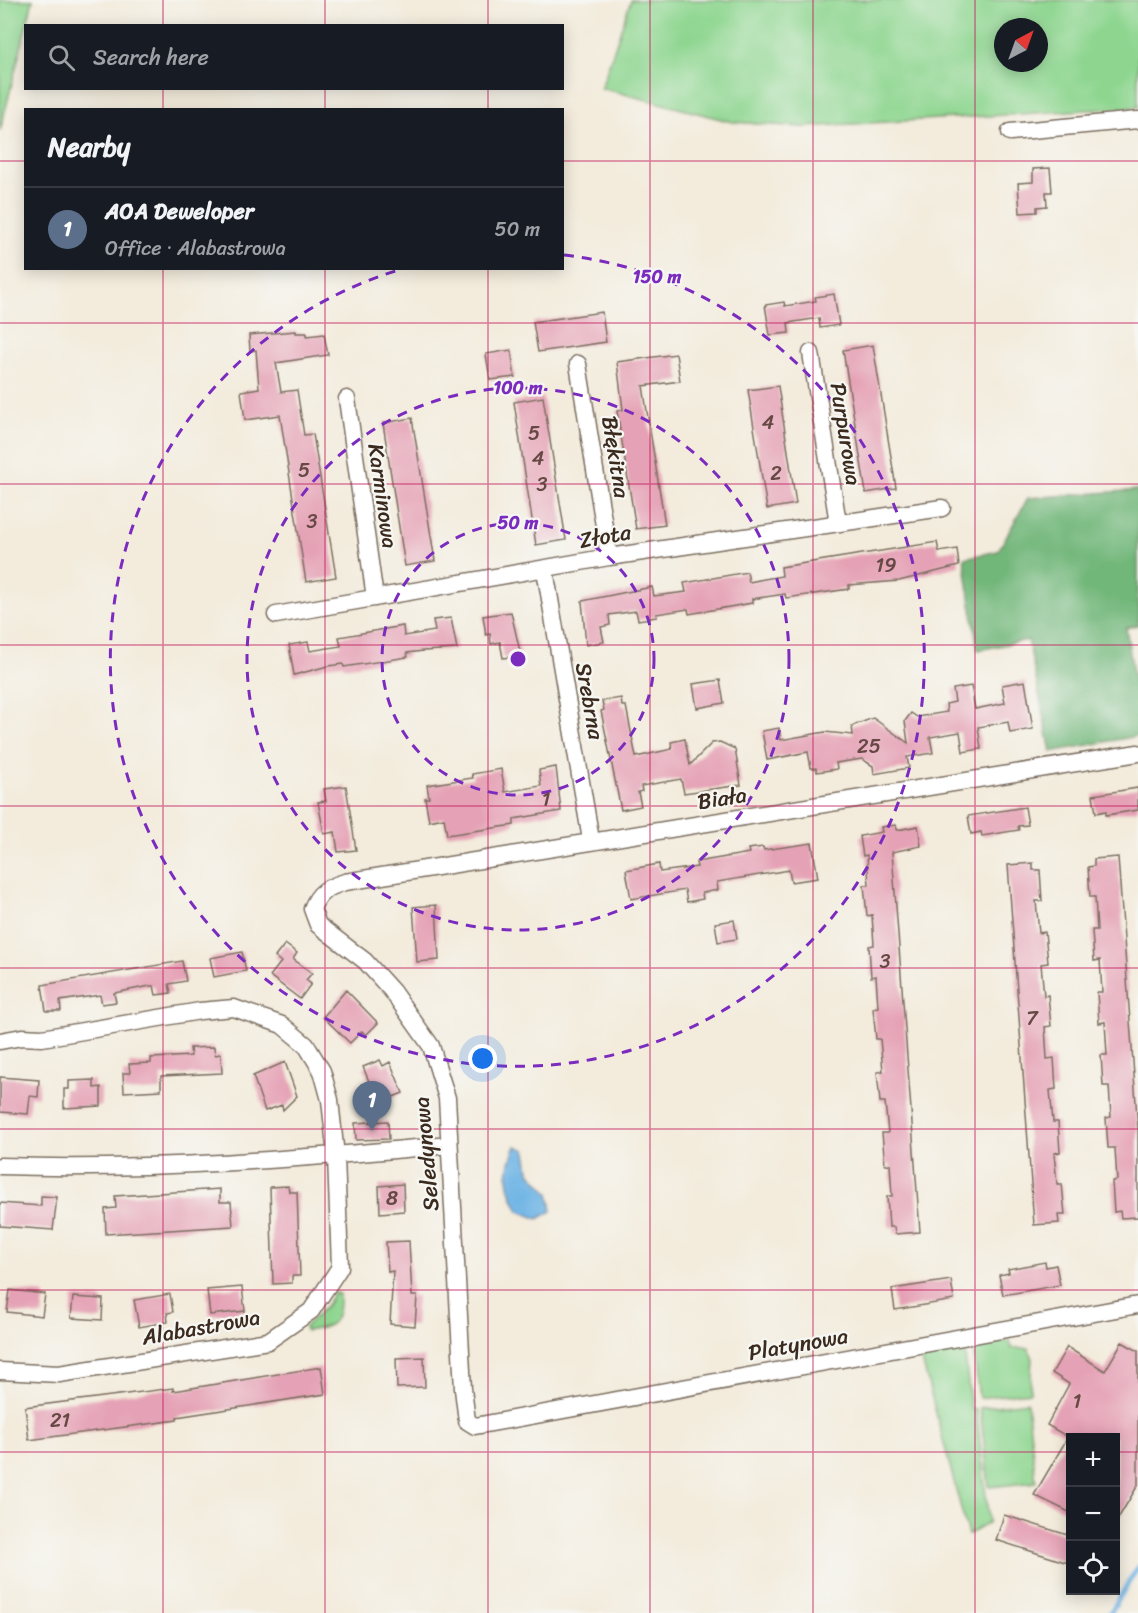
<!DOCTYPE html>
<meta charset="utf-8">
<style>
:root{--surface:#171b24;--page:#20242c;--text:#f1f3f6;--muted:#9ea1a6;--line:#363941;--accent:#d93025}
body{margin:0;font-family:Sriracha,sans-serif;background:var(--page);color:var(--text)}
.controls{position:absolute;right:18px;bottom:18px;display:grid;overflow:hidden;border-radius:0px;box-shadow:0 3px 15px #0003}
.controls button{width:54px;height:54px;display:grid;place-items:center;padding:0;border:0;border-bottom:2px solid var(--line);background:var(--surface);color:var(--text);font:30px sans-serif}
.compass{position:absolute;left:994px;top:18px;width:54px;height:54px;border-radius:50%;background:var(--surface);box-shadow:0 3px 15px #0003;rotate:41deg}
.you{position:absolute;left:483px;top:1059px;width:21px;height:21px;margin:-15px;border:4px solid #fff;border-radius:50%;background:#1a73e8;box-shadow:0 0 0 9px #1a73e833}
.badge{display:grid;place-items:center;width:39px;height:39px;border-radius:50%;background:var(--accent);color:#fff;font-size:20px;font-weight:700}
.pin{position:absolute;translate:-50% -50px;filter:drop-shadow(0 2px 3px #0008)}
.pin::after{content:'';position:absolute;top:32px;width:21px;height:18px;background:inherit;clip-path:polygon(0 0,100% 0,50% 100%)}
.list{margin:0;padding:0;list-style:none}
h2{display:flex;justify-content:space-between;align-items:center;height:78px;margin:0;padding:0 24px;font-size:26px}
h2 small{font-size:20px;font-weight:400;color:var(--muted)}
.list li{display:grid;grid-template-columns:39px 1fr auto;gap:18px;align-items:center;box-sizing:border-box;height:84px;padding:0 24px;border-top:2px solid var(--line)}
.list b{display:block;font-size:22px;white-space:nowrap}
.list p{margin:0;font-size:20px;white-space:nowrap;color:var(--muted)}
.list em{font-size:20px;font-style:normal;color:var(--muted)}
.icon{flex:none;width:33px;height:33px;fill:none;stroke:currentColor;stroke-width:2;stroke-linecap:round;stroke-linejoin:round}
.map{position:relative;flex:none;width:1138px;height:1613px;overflow:hidden}
.search{position:absolute;background:var(--surface);box-shadow:0 3px 15px #0003;left:24px;top:24px;width:540px;height:66px;display:flex;align-items:center;gap:15px;box-sizing:border-box;padding:0 21px;border-radius:0px;color:var(--muted);font-size:22px}
.panel{position:absolute;background:var(--surface);box-shadow:0 3px 15px #0003;left:24px;top:108px;width:540px;height:162px;border-radius:0px}
.map>svg:first-child{display:block}
</style>
<div class="map">
<svg width="1138" height="1613" viewBox="0 0 1138 1613">
<rect width="100%" height="100%" fill="#f6f6f2"/>
<filter id="ink" filterUnits="userSpaceOnUse"><feTurbulence type="fractalNoise" baseFrequency=".0167" numOctaves="2"/><feDisplacementMap in="SourceGraphic" scale="12" xChannelSelector="R" yChannelSelector="G"/><feConvolveMatrix kernelMatrix="1 2 1 2 8 2 1 2 1" color-interpolation-filters="sRGB"/></filter>
<filter id="wash" filterUnits="userSpaceOnUse"><feTurbulence type="fractalNoise" baseFrequency=".008" numOctaves="4" result="noise"/><feDisplacementMap in="SourceGraphic" scale="24" xChannelSelector="R" yChannelSelector="G"/><feGaussianBlur stdDeviation="1.35" result="paint"/><feColorMatrix in="noise" values="0 0 0 0 0 0 0 0 0 0 0 0 0 0 0 0 0 1.4 0 .05"/><feComposite in="paint" operator="in"/></filter>
<g filter="url(#wash)">
<rect width="100%" height="100%" fill="#f3ebdb"/>
<path fill="#8ed690" stroke="#648057" stroke-width="1.5" fill-rule="evenodd" d="M0,0H33L0,131Z
M631,0H1138V107L803,127L732,122L601,88ZM1003,27H1039V63H1003Z
M334,1292L339,1294C340,1323 334,1327 306,1331L305,1327L327,1305Z
M1010,1341L1011,1348H1028L1032,1356L1030,1392L979,1398L973,1345Z
M964,1347L971,1409L976,1410L989,1522L968,1535L921,1356Z
M1027,1402L1036,1482L989,1487L980,1408Z"/>
<path fill="#72b77a" stroke="#56704c" stroke-width="1.5" d="M1138,490V625L1126,628L1138,703V736L1051,752L1028,640L978,650L964,558L998,551L1028,498Z"/>
<path fill="#6eb4e5" stroke="#546f82" stroke-width="1.5" d="M516,1146L526,1150L529,1171L549,1193L552,1211L538,1219L519,1211C506,1186 504,1173 516,1146Z"/>
<g fill="none" stroke-linecap="round" stroke-linejoin="round">
<path stroke="#6eb4e5" stroke-width="5" d="M1110,1613L1138,1567"/>
</g>
<g id="blocks">
<path fill="#e5a1b5" d="M1050,168L1052,192H1046L1047,206L1037,207V212L1020,213L1018,183L1033,182V169Z
M834,294L839,325L820,328L819,318L788,323L789,333L770,335L765,305L784,302L785,306L816,301L815,297Z
M602,312L606,342L538,352L533,322Z
M296,331V333H307V336L324,334L328,355L276,363L281,392L297,390L304,435L313,434L336,577L306,582L280,415L245,420L241,391L259,388L256,350L250,351L249,335Z
M873,345L896,488L866,493L843,350Z
M511,350L515,377L490,380L486,354Z
M676,354L680,381L643,386L665,525L636,529L617,411L623,410L617,362Z
M778,386L796,504L767,509L748,390Z
M543,397L566,540L536,545L514,402Z
M412,418L435,561L405,566L383,423Z
M937,542L939,552L957,549L959,566L899,581L849,585V589L786,598L785,594L752,599V603L689,614L688,609L656,614L657,617L638,620L636,611L609,615L610,625L601,627L604,642L586,645L582,601L652,587L654,596L686,592L684,583L747,572L749,582L764,579L782,576L781,567Z
M511,612L521,656L503,658L500,642L491,644L490,634L486,635L483,616Z
M451,618L457,649L423,651L407,653L408,657L344,667L343,664L328,666L294,675L289,645L308,642L310,651L341,646L339,637L403,626L404,636L435,631L433,620Z
M720,680L724,703L697,708L693,684Z
M1025,681L1033,729L1010,733L1008,722L978,727L981,749L963,752L960,732L930,737L933,753L907,757L909,768L874,774L873,766L862,759L836,763L837,769L817,772L816,768H811L808,752L767,760L762,731L779,728L781,740L825,732L853,735L852,726L873,718L908,743L905,721L911,713L917,717L947,712L946,704L955,702L953,689L971,686L975,709L1005,703L1002,685Z
M621,698L622,706H626L636,757L672,749L671,742L685,739L690,765L712,743L720,742L735,749L741,785L684,793L681,779L641,786L642,791L638,792L641,806L621,810L601,711L604,710L602,701Z
M556,767L561,811L514,819V825L447,835L444,818L429,821L425,798H429L427,785L473,778L472,774L501,769L505,792L541,786L539,770Z
M346,786L356,850L338,852L335,832L324,834L318,802L326,801L324,789Z
M1138,788V810L1106,815V811L1096,813L1093,795Z
M1025,807L1028,825L1018,826L1019,830L982,836L981,832L971,834L968,816Z
M896,825L897,830L918,826L921,846L892,852L920,1232L895,1234L894,1227H889L887,1196H892L890,1164L885,1165L882,1133H888L885,1102H880L877,1072L883,1071L880,1039H876L873,1008L878,1007L876,976L871,977L869,946L874,945L872,915L867,916L864,885H869L867,855L863,856L860,836L882,832L881,827Z
M812,843L818,878L791,882L789,870L717,882L718,890L702,893L703,899L687,902L685,890L631,899L626,870L659,864L660,872L697,867L696,862L738,855L749,853L748,849L763,847L764,850Z
M1118,857L1138,1130V1217L1121,1218L1120,1211L1114,1212L1112,1181L1117,1180L1115,1148H1108L1106,1118L1111,1117L1109,1086H1103L1101,1055H1107L1105,1022L1099,1023L1097,992H1102L1100,960L1094,961L1092,930H1097L1095,897H1090L1088,867L1094,866V859Z
M1033,863V870H1040L1042,901H1036L1039,933L1045,932L1048,963L1041,964L1044,996L1048,995L1051,1026L1045,1027L1047,1059L1054,1058L1056,1089L1050,1090L1053,1122H1058L1060,1152L1054,1153L1057,1184H1062L1065,1215H1058L1059,1223L1034,1225L1008,865Z
M436,905L439,960L417,962L413,907Z
M734,920L737,939L718,942L715,923Z
M285,944L297,953L293,959L312,973L306,980L311,984L300,999L270,976L281,962L275,957Z
M242,952L246,971L214,977L210,958Z
M182,961L186,981L169,984L171,993L156,995L154,986H150L114,993L116,1002L102,1004L100,995L60,1001L61,1011H46L42,985Z
M346,990L378,1023L366,1035L362,1031L350,1043L323,1017Z
M214,1047L215,1055L221,1054L222,1073L161,1076V1090L124,1092L123,1073H130L129,1064L151,1063V1058L191,1056L190,1048Z
M380,1060L383,1066L390,1062L403,1093L378,1103L363,1067Z
M285,1062L297,1096L283,1110L282,1105L265,1111L253,1076Z
M0,1077L39,1080L38,1097L30,1096L28,1114L0,1112Z
M94,1080V1088L101,1087V1106L64,1108V1089H69V1081Z
M388,1121L389,1139L356,1140L355,1123Z
M403,1184L404,1211L380,1213L379,1186Z
M288,1186L289,1192H297L300,1276H292V1283L273,1284L270,1187Z
M220,1189V1202H231L233,1226L106,1234L105,1209L116,1208L115,1196Z
M41,1196L57,1197L53,1230L0,1226V1203L41,1206Z
M409,1241L412,1296H417L415,1326L390,1324L393,1271L388,1272L386,1242Z
M1045,1262L1046,1267L1056,1265L1060,1285L1003,1295L999,1275L1009,1273L1008,1269Z
M951,1280L954,1300L895,1310L892,1289Z
M242,1287L245,1311L210,1315L207,1290Z
M10,1290L45,1294L42,1316L7,1312Z
M170,1294L173,1312L167,1313L168,1322L139,1327L134,1300Z
M73,1297L103,1299L102,1320L71,1318Z
M1122,1342L1138,1351V1485L1116,1522V1437H1071V1513L1034,1495L1068,1437L1047,1425L1069,1384L1052,1373L1067,1347L1105,1371Z
M424,1357L425,1387L397,1388L396,1358Z
M321,1367L325,1394L177,1417V1420L29,1440L25,1407L173,1388V1391Z
M1004,1515L1071,1536V1564L996,1540Z"/>
</g>
</g>
<g filter="url(#ink)">
<use href="#blocks" fill-opacity="0" stroke="#7b6e60" stroke-width="1.5"/>
<g fill="none" stroke-linecap="round" stroke-linejoin="round">
<g stroke="#7b6e60" stroke-width="19">
<path id="minor" d="M1010,132L1138,120
M811,353L838,523
M578,364L609,557
M347,399L375,598
M545,570L591,840
M276,615L609,557L942,508
M1138,753L345,882C328,887 318,892 312,909L318,925L365,961L392,991L431,1046L447,1098L463,1389L467,1421L475,1426L1138,1305
M0,1041L22,1037L42,1038L200,1011L234,1008L282,1025L306,1045L322,1071L330,1100L336,1156L340,1267L311,1311L268,1341L59,1374L0,1371
M0,1166C150,1171 300,1159 449,1145"/>
</g>
<use href="#minor" stroke="#fff" stroke-width="16"/>
</g>
</g>
<path fill="none" stroke="#c2185b" stroke-width="1.5" stroke-opacity="0.55" d="M163,0V26M325,0V26M488,0V26M650,0V1613M813,0V1613M975,0V1613M163,88V110M325,88V110M488,88V110M0,161H26M562,161H1138M163,268V1613M325,268V1613M488,268V1613M0,323H1138M0,484H1138M0,645H1138M0,806H1138M0,968H1138M0,1129H1138M0,1290H1138M0,1452H1070M1116,1452H1138"/>
<g fill="none" stroke="#7b2cbf" stroke-width="3" stroke-dasharray="10 8">
<circle cx="518" cy="659" r="136"/>
<circle cx="518" cy="659" r="271"/>
<path d="M564 255A407 407 0 1 1 402 269"/>
</g>
<g text-anchor="middle" dominant-baseline="central" stroke-width="4.5" stroke-linejoin="round" paint-order="stroke">
<g font-size="20" fill="#664844">
<text x="768" y="422">4</text>
<text x="534" y="433">5</text>
<text x="538" y="458">4</text>
<text x="304" y="470">5</text>
<text x="776" y="473">2</text>
<text x="542" y="484">3</text>
<text x="312" y="521">3</text>
<text x="886" y="565">19</text>
<text x="869" y="746">25</text>
<text x="546" y="799">1</text>
<text x="885" y="961">3</text>
<text x="1032" y="1018">7</text>
<text x="392" y="1198">8</text>
<text x="1077" y="1401">1</text>
<text x="60" y="1420">21</text>
</g>
<g font-size="22" fill="#3b2a1e" stroke="#f6f6f2">
<text transform="translate(846 434) rotate(81)">Purpurowa</text>
<text transform="translate(616 457) rotate(81)">Błękitna</text>
<text transform="translate(383 496) rotate(82)">Karminowa</text>
<text transform="translate(605 536) rotate(-10)">Złota</text>
<text transform="translate(590 701) rotate(80)">Srebrna</text>
<text transform="translate(722 798) rotate(-9)">Biała</text>
<text transform="translate(426 1154) rotate(-95)">Seledynowa</text>
<text transform="translate(201 1327) rotate(-10)">Alabastrowa</text>
<text transform="translate(798 1344) rotate(-10)">Platynowa</text>
</g>
</g>
<circle cx="518" cy="659" r="9" fill="#7b2cbf" stroke="#f6f6f2" stroke-width="3"/>
<g font-size="18" text-anchor="middle" font-weight="bold" fill="#7b2cbf" stroke="#f6f6f2" stroke-width="4.5" stroke-linejoin="round" paint-order="stroke">
<text x="657" y="283">150 m</text>
<text x="518" y="394">100 m</text>
<text x="518" y="529">50 m</text>
</g>
</svg>
<div class="controls">
<button>+</button>
<button>−</button>
<button><svg class="icon" aria-label="locate" viewBox="0 0 24 24"><circle cx="12" cy="12" r="6"/><path d="M12 2v4M12 18v4M2 12h4M18 12h4"/></svg></button>
</div>
<svg class="compass" viewBox="-18 -18 36 36"><path d="M0-13l5 13h-10z" fill="#e53935"/><path d="M0 13l5-13h-10z" fill="#9ea1a6"/></svg>
<div class="you"></div>
<div class="pin badge" style="left:372px;top:1131px;background:#5c6f8a">1</div>
<div class="search"><svg class="icon" aria-label="search" viewBox="0 0 24 24"><circle cx="10" cy="10" r="6"/><path d="M15 15l6 6"/></svg>Search here</div>
<section class="panel">
<h2>Nearby<small></small></h2>
<ul class="list">
<li><span class="badge" style="background:#5c6f8a">1</span><div><b>AOA Deweloper</b><p>Office · Alabastrowa</p></div><em>50 m</em></li>
</ul>
</section>
</div>
